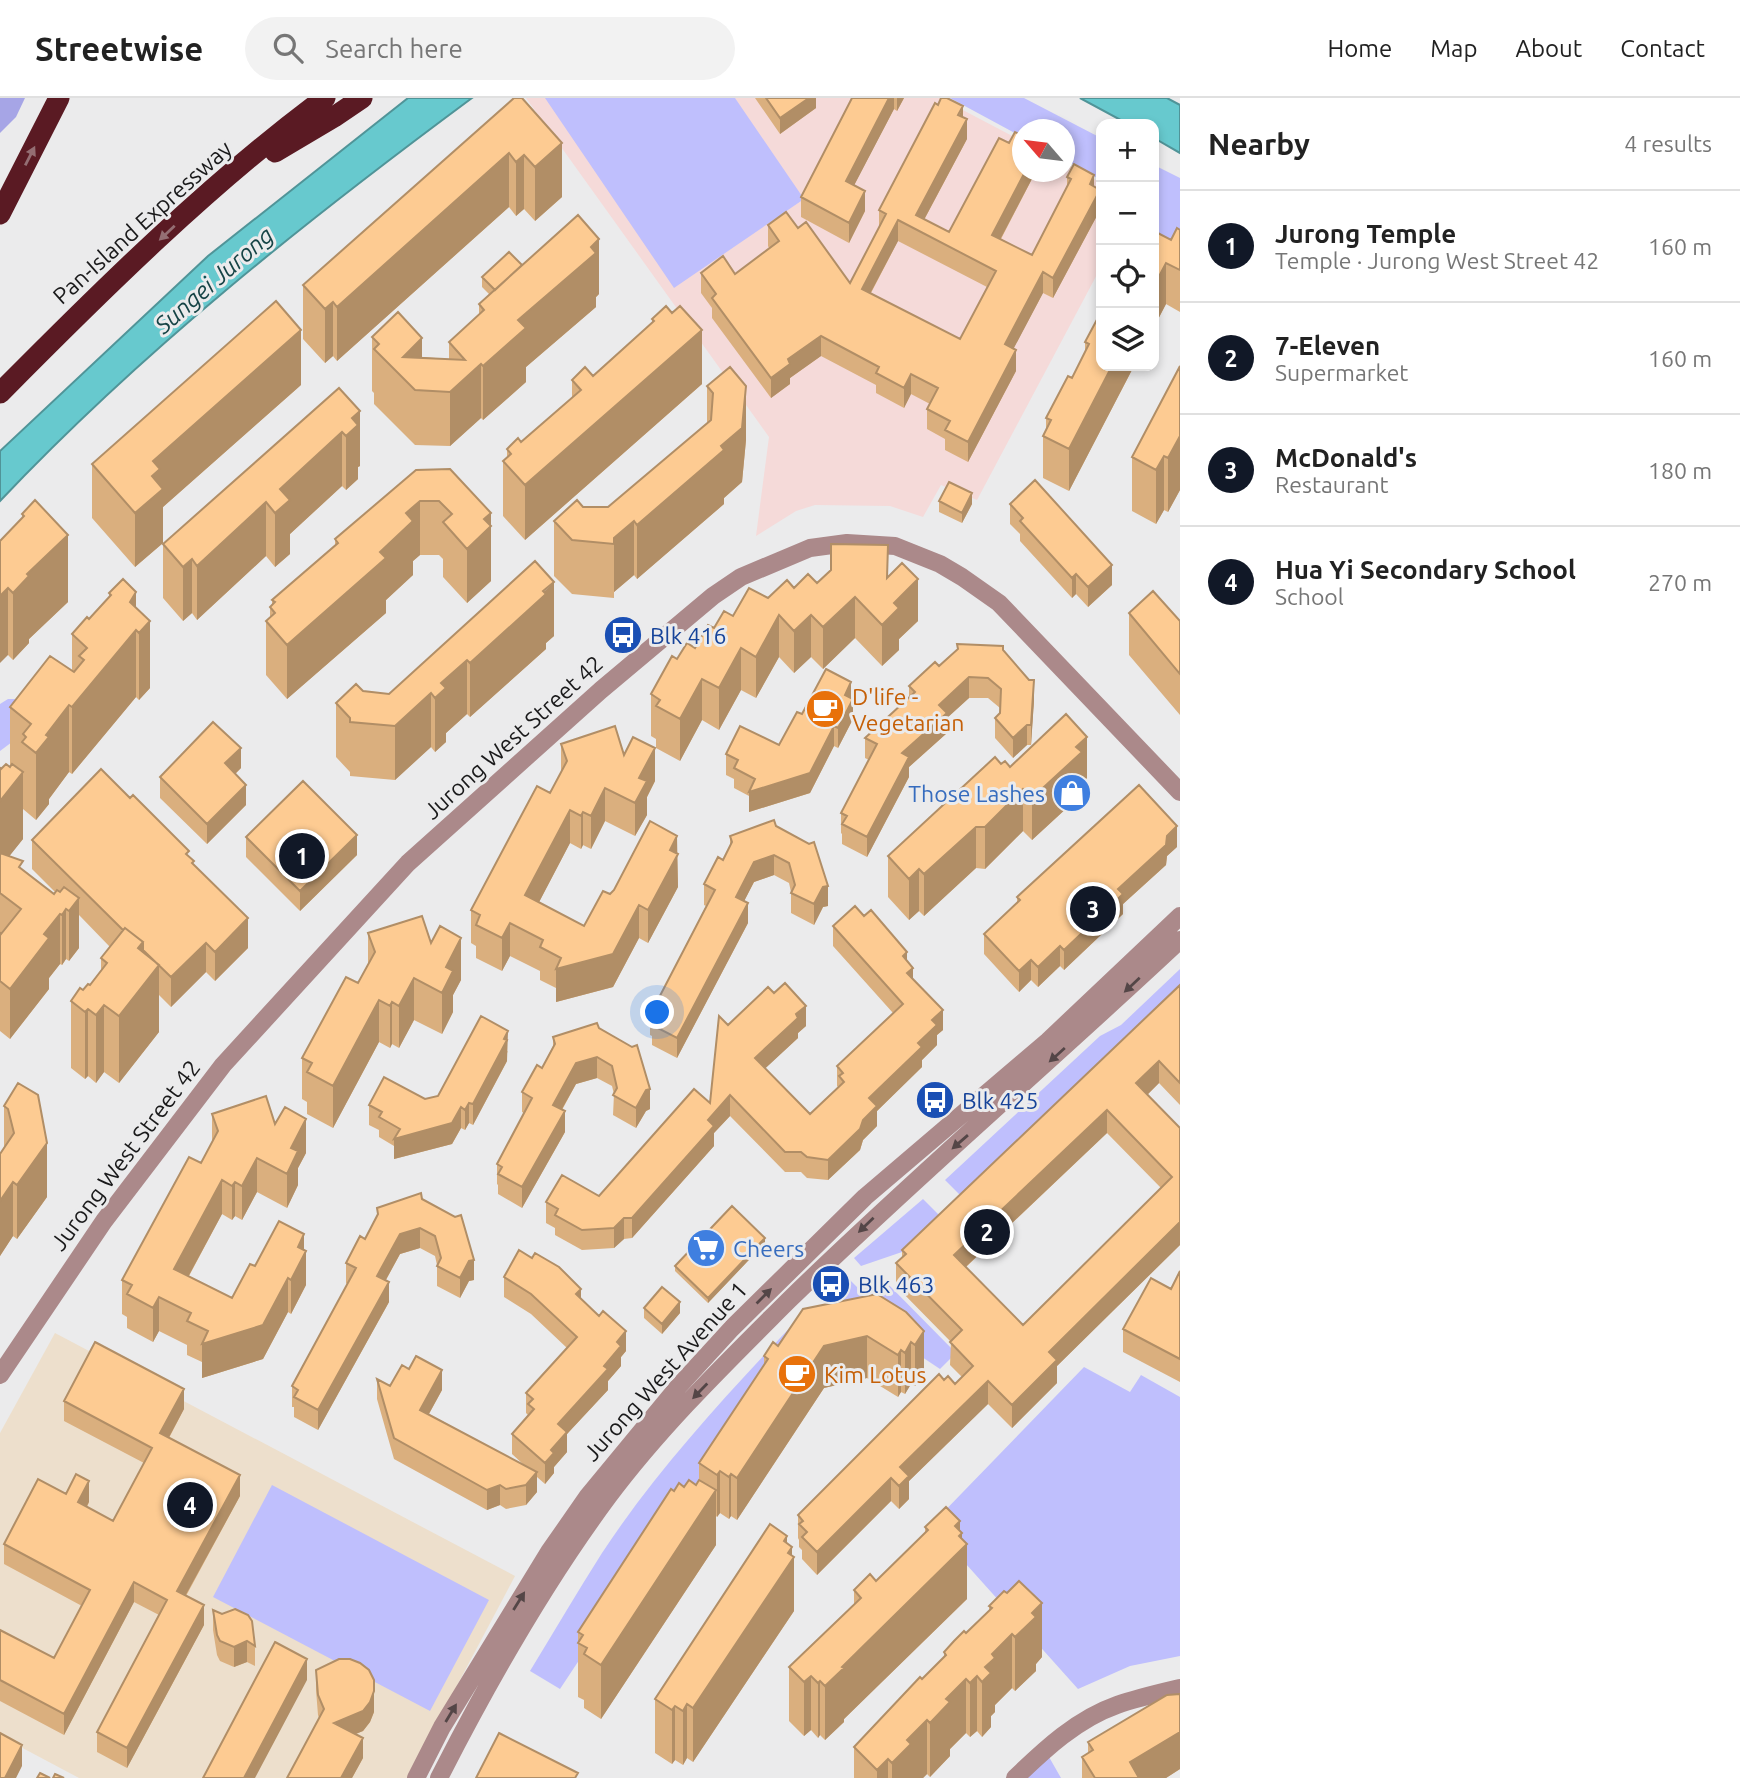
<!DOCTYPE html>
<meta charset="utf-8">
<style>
:root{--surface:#fff;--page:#f2f2f2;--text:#222;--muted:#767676;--line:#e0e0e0;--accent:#111827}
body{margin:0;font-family:Ubuntu,sans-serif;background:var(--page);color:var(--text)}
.controls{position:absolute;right:21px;top:21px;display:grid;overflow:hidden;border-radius:14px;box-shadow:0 4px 10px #0003}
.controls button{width:63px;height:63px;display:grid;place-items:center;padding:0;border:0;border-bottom:2px solid var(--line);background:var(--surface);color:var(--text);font:35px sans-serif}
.compass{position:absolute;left:1012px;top:21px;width:63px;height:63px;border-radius:50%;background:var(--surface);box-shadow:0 4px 10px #0003;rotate:298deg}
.you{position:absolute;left:658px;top:915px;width:24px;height:24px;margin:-18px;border:5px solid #fff;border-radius:50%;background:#1a73e8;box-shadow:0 0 0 10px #1a73e833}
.badge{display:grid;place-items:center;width:46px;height:46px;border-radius:50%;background:var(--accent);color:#fff;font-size:23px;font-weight:700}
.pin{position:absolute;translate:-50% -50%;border:4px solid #fff;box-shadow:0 2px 7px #0006}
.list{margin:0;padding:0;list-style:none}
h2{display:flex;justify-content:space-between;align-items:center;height:91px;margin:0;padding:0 28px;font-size:30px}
h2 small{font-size:23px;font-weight:400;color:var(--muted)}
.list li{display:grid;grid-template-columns:46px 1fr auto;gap:21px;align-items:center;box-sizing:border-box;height:112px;padding:0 28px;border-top:2px solid var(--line)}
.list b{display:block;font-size:26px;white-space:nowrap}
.list p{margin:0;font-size:23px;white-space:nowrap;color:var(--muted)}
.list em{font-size:23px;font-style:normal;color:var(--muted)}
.icon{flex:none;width:38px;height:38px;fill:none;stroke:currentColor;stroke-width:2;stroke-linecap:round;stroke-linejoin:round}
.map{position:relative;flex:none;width:1180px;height:1680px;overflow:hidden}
header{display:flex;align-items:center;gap:42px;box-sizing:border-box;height:98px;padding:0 35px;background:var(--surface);border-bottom:2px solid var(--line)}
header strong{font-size:33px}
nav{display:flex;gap:38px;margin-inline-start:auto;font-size:24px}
.search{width:490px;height:63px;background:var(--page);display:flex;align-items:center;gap:18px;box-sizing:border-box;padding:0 24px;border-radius:38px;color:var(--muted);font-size:26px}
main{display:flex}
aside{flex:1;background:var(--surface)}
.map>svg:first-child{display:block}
</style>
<header>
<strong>Streetwise</strong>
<div class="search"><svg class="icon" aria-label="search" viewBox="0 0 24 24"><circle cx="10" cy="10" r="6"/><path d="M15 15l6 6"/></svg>Search here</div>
<nav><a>Home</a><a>Map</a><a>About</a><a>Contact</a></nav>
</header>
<main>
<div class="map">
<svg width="1180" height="1680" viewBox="0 0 1180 1680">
<rect width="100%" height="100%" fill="#ebebec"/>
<path fill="#eddfcc" d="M55,1235L515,1478L408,1680H79L0,1638V1335Z"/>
<path fill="#f5dad9" d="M526,0H940L1022,43L1023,74H1064L1065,65L1101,85V169L977,402L941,387L923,419L890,408L815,407L796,413L756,438L769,339Z"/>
<path fill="#bfbffd" d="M545,0H735L804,101L674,190Z
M950,0H1024L1101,40V82L1065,62L1064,32H1023L1022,39Z
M1154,67L1180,80V158L1154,144Z
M8,601H15L21,608L16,641L0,653V606Z
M1180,871V895L961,1098L945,1082L1100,938L1121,927Z
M923,1101L941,1119L902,1154L861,1168L854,1160Z
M883,1181L956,1255L940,1271L880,1231L835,1211L829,1205L850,1182L857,1189Z
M800,1219L805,1221L560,1591L530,1573C554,1534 577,1494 602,1455C658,1370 730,1293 800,1219Z
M1084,1269L1130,1294L1141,1277L1180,1299V1558L1130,1568L1078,1591L931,1427Z
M272,1387L489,1502L430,1613L213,1499Z
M1049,1659L1061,1680H1026Z"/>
<path fill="#a6a5e6" d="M0,0H25L16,19L0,35Z"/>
<path fill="#67c9ce" stroke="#509498" stroke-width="2" d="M408,0H472C306,123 143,252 0,403V353L208,158Z
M1080,0H1167L1180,7V55L1154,40V26H1128Z"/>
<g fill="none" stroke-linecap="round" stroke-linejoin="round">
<path stroke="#ab898a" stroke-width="18" d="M0,1277L104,1123L223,967L408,765L601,592L713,498L741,479L810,450L847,445L895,448L940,466L962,479L999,505L1180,694
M1015,1680C1045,1651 1077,1621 1117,1607C1137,1600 1159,1595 1180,1590"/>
<path stroke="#ab898a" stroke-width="18" d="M416,1680L442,1629L549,1454L588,1398L678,1289L732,1230L865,1099L1048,943L1180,818
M439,1680C488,1584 544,1485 608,1399C661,1328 726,1265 788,1203C915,1079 1050,964 1180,842"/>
<path stroke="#5a1a23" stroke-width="21" d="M275,54L334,19L362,0
M0,116L59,0
M0,295C101,193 210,85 325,0"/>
</g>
<path fill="#daaf7e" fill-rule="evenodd" d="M514,0L562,99L535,123L524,111L516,118L509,109L337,263L333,258L325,265L303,241V187Z
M755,0H816V10L780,36Z
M852,0H904L897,13L894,11L854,87L865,113L849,145L801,119V99Z
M963,19L967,41L924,122L949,134L1034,74V77L1001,141L1032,157L1067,88V79L1094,89L1100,112L1053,200L1043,195L1013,251L1016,273L968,364L945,352V341L927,331V311L930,306L911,296L904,310L876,295V287L821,258L790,280V286L771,300L712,220V210L701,195V175L735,176L769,150L768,148V127L798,130L850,185L879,129V112ZM898,143L987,189L960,241L871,195Z
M1180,132V214L1166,206L1154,229V133L1171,142Z
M522,167L599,196L596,199V209L526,269V284L483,322L481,320L450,348L415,347L374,306V295L372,293V239L422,259L449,261V244L479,216V206L490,197L482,189V179Z
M1101,214V268H1134L1069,393L1043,380V338L1046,332V320L1072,280L1085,254V244Z
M652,221L702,286L525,442L503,418V363L507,360V351L521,344L572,300V282L593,278L652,225Z
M1180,268V392L1168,414L1164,412L1156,426L1132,413V359Z
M730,269L746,342L742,384L724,400V406L637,481L634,477L614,494V500L572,496L554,478V423L583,409H608L707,325V288Z
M301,287L163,409V445L135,469L92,420V366Z
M360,313V368L358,369V381L346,392L342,388L290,436V456L275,469L266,458L197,522L192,515L183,523L163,500V446Z
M416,372L491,428V483L467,505L443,479V461L439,457H420L413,463V477L386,502V515L287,601L266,577V523L270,520V509L272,507V502L335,448V441Z
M35,402L68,504L29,541V545L13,562L8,557L0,443L22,420V416Z
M939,403L972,406L962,425L939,414Z
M1010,406L1112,487L1088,509L1076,496L1072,500L1020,443V436L1010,426Z
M535,463L554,538L546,545V551L470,619L467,616L446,635V644L435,654L431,649L395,682L350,678V674L336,659V605L363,593L389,596Z
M888,479L918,523L899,541V552L882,568L855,540L823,571L811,559L794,575L779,559L756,600L741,592L719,632L702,622L680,663L656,650V641L651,638V596L677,561L695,550L714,530L733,518L768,500L794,490Z
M109,495L136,510L150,590L139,602L136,599L72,676L69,674L49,701V706L36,722L23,711V741L9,758L23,772L54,796L55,794L32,771V742L189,759L248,850L215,883L206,874L171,909L159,897V934L119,985L104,974L96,985L88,978L85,981L71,970V903L90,887L101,872V860L110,849L79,817V850L69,863L66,861L62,867L60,866L49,880V891L10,941L0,933V670L1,671L10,669V609L72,572V536L89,521L109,499Z
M1129,515L1180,523V617L1129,557Z
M1003,552L1034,602L1031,647H1027L1013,660L995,640V620L1000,615V610L988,600H969L947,620V635L909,669V679L867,759L842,746V736L841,735V715L869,662L865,660V640L909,599V588L939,568Z
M851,600L853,621L838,650L834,648L810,695L749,714V698L734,690V681L726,677V656L779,647L802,616Z
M561,646L624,657L655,683L647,699V717L635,738L605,723L591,751L583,747L581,751L570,745L539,804L584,828L610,796L677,755L678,789L648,845L639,840L613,889L556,904V890L540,882V873L510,858L502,873L476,860V848L471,845V812L550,695L561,674Z
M1001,666L1010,669L1087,680L1082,685V696L1032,742L1023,733L985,771L976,770L924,818L919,813L909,822L888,799V758Z
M241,670L235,676L246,707L207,746L160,700V679Z
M776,728L828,808L823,809L814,827L791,815V794L789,785L774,777L754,784L744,803L748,825L677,960L652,947V938L650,937V917L706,808L704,807V786L723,762L730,749V738Z
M246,739L357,757L300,813L246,759Z
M1177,749L1167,758L1166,767L1123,806V816L1064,872L1060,868L1038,889L1031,882L1019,894L984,856V836L1017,805V799Z
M864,818L907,864L913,881L943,932L937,937V947L922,962V969L877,1013V1028L863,1042L860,1052L828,1082L807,1080L801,1074H785L730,1018L714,1035V1048L632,1140L624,1141L614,1150L582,1152L555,1137V1130L546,1125V1104L599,1098L710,1005L728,927L806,928L798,935V940L765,970L810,1016L838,989L837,988V968L893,915L833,848V828Z
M368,835L431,845L461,882L453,897V914L442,936L414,922L399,950L392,946L390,950L379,944L333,1030L307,1016V1004L302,1001V960L358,885L368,867Z
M1180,887V1007L1159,985L1147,997L1180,1030V1147L1057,1268V1285L1012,1330L988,1306L909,1383V1401L899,1411L891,1403L817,1477L802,1461V1452L799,1449V1442L798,1440V1417L944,1282L955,1286L962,1279L950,1267L951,1244L896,1188V1165L902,1160V1152ZM1107,1035L1161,1090L1023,1227L966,1169Z
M599,930L650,1011L646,1013L636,1030L613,1017L614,996L612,988L597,980L576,986L562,1012L565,1034L522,1110L498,1096V1087L497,1086V1066L524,1015L522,1014V994L542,970L553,948V939Z
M508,953L507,955V963L473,1027L469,1025L465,1032L461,1030L452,1046L394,1061V1048L379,1039V1032L369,1027V1007L425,1001L438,998Z
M18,985L47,1099L17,1141L13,1138L0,1158V1056L4,1050V1008Z
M212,1016L275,1026L306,1055L298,1070V1087L287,1110L257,1094L242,1122L235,1118L232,1122L222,1116L189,1178L232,1200L255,1168L304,1153L306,1187L291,1216L288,1214L263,1261L202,1280V1264L187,1257V1247L159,1233L153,1244L127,1230V1219L122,1216V1182L201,1065L212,1044Z
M422,1101L474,1182L469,1183L460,1200L437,1188V1167L435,1158L420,1150L400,1156L386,1182L389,1204L318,1332L294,1319V1309H292V1288L347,1186L346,1185V1165L365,1141L377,1119V1110Z
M765,1145L708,1205L675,1173V1168Z
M1180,1173V1284L1123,1254V1231L1171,1191Z
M504,1179L581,1201L626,1253L621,1259V1268L608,1283V1292L567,1336V1354L554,1369V1375L545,1386L537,1379V1394L526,1407L506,1411L500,1407L487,1412L394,1361L377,1301V1281L390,1288L442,1292L429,1316L525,1368L512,1356V1336L528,1317L526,1315V1295L567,1250L531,1216L504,1199Z
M644,1210L680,1215L662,1236L644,1220Z
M906,1214L924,1275L915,1288L911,1286L905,1296L901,1294L898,1299L867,1280L824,1290L737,1422L731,1418L729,1421L720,1415L717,1419L716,1418V1447L601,1621L584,1610V1602L578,1599V1534L674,1393L684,1389L696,1387L699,1383V1365L764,1268V1258L778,1248Z
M64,1303L184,1311L169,1340L240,1398L186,1498L204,1527L127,1670L97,1654V1634L159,1517L134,1504L64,1637L0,1603V1532L54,1560L82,1508L4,1466V1446L89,1404L87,1409L113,1423L144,1365L64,1323Z
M925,1429L960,1433L962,1441L967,1501L844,1621V1624L825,1642L820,1637L818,1640L811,1632L804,1638L789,1623V1569L854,1507V1492L876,1483L925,1435Z
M787,1445L792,1458L794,1513L693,1664L687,1660L683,1667L675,1662L672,1666L655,1655V1601Z
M989,1508L1042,1559L1036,1566V1573L1015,1593L1012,1590L995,1607V1614L991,1618V1629L982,1639L977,1633L970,1639L966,1635L950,1651V1658L930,1679L927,1676L923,1680H854V1649L944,1559V1554L966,1535L989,1513Z
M213,1512L255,1548V1568L247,1564L234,1569L220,1563L217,1557L213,1532Z
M316,1572L374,1614L370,1624L363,1633L355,1636L363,1660L352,1680H287L319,1620L318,1617L316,1592Z
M1180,1596V1671L1166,1680H1082V1659L1088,1655V1644Z"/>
<path fill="#b18e66" d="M809,0H816V10L780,36V20Z
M889,0H894V11L846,103V83Z
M897,0H904L897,13Z
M963,8V28L967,21V41L918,133L916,117Z
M562,45V99L535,123V69Z
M509,55V109L337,263V209Z
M524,57V111L516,118V64Z
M1025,74H1034V77L992,157V137Z
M1094,77V97L1090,86Z
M1100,92V112L1053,200V180Z
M865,93V113L849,145V125Z
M898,122V143L862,211V191Z
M599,141V196L596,199V209L526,269V284L483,322V268L518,222Z
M1166,165V206L1154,229V188Z
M1043,174V195L1005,267V246Z
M333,204V258L325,265V211Z
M301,232V287L163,409V445L135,469V415L152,378L153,363Z
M702,232V286L525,442V387Z
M821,238V258L790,280V286L771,300V280L788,261Z
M422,240V293L403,259Z
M1016,252V273L968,364V344Z
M481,266V320L450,348V294Z
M1112,268H1134L1069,393V351Z
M911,276V296L904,310V290Z
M746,288V342L742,384L724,400V406L637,481V427L721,348Z
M360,313V368L358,369V381L346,392V338L352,320Z
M342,334V388L290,436V456L275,469V415L280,391Z
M1180,338V392L1168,414V360Z
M1164,358V412L1156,426V372Z
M972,395V406L962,425V415Z
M420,403V457L413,463V477L386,502V515L287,601V547L380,454L406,415Z
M266,404V458L197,522V468Z
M491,415V483L467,505V451L484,421Z
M634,423V477L614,494V500V440Z
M68,437V504L29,541V545L13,562V495L27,476Z
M192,461V515L183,523V469Z
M1112,467V487L1088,509V489Z
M1076,476V496L1072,500V480Z
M918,481V523L899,541V552L882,568V527L894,505Z
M554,484V538L546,545V551L470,619V565Z
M8,490V557L0,565V498Z
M136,494V599L72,676V609Z
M855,499V540L823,571V529Z
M779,517V559L756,600V559Z
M811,517V559L794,575V533Z
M150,523V590L139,602V535Z
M741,550V592L719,632V590Z
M467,562V616L446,635V644L435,654V600L441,585Z
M969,579V600L947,620V635L909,669V679L867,759V739L902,655L939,607Z
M702,581V622L680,663V621Z
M1034,582V602L1031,647V627Z
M851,584V604L853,601V621L838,650V630L845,597Z
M431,595V649L395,682V628Z
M69,607V674L49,701V706L36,722V655L46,637Z
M1027,627V647L1013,660V640Z
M834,628V648L810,695L749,714V694Z
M1087,639V680L1082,685V696L1032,742V700L1076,649Z
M241,650V670L225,686V665Z
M655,650V683L647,699V717L635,738V705L639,680Z
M23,674V741L0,770V703Z
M246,687V707L207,746V726Z
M605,690V723L591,751V718Z
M1023,691V733L985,771V729Z
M570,712V745L525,831V797Z
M583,714V747L581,751V718Z
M1177,728V749L1167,758L1166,767L1123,806V816L1064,872V852L1118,791Z
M976,729V770L924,818V776Z
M357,737V757L300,813V793Z
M677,738L678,789L648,845V812L670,752Z
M774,757V777L754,784L736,819V799L754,764Z
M919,771V813L909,822V781Z
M828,788V808L823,809L814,827V806L823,789Z
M79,800V850L69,863V813Z
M748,805V825L677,960V940Z
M639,807V840L613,889L556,904V871Z
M66,811V861L62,867V817Z
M60,816V866L49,880V891L10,941V891L44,836Z
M248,820V850L215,883V854Z
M510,825V858L502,873V840Z
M461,840V882L453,897V914L442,936V895L446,869Z
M143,844V887L159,867V934L119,985V918L138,850Z
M206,845V874L171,909V879Z
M1060,848V868L1038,889V869Z
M907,854V874L903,858Z
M1031,862V882L1019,894V873Z
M913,870V890L907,875Z
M414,880V922L399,950V908Z
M379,902V944L333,1030V988Z
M392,904V946L390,950V908Z
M104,907V974L96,985V917Z
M806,908V928L798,935V940L755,980V960L796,916Z
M88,911V978L85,981V914Z
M943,912V932L937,937V947L922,962V969L877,1013V1028L863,1042L860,1052L828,1082V1062L869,1000L918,945L932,922Z
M508,933L507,963L473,1027V1006Z
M597,959V980L576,986L553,1027V1007L576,965Z
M1159,963V985L1136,1008V985Z
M650,991V1011L646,1013L636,1030V1010L646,992Z
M730,997V1018L714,1035V1048L632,1140V1120L708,1022Z
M469,1005V1025L465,1032V1012Z
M461,1009V1030L452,1046L394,1061V1041Z
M1107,1012V1035L954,1180V1157Z
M565,1013V1034L522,1110V1089Z
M306,1021V1055L298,1070V1087L287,1110V1076L291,1050Z
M47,1045V1099L17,1141V1087Z
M257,1060V1094L242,1122V1088Z
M222,1082V1116L174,1205V1171Z
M13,1084V1138L0,1158V1103Z
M235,1084V1118L232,1122V1088Z
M624,1120V1141L614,1150V1130Z
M1180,1124V1147L1057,1268V1285L1012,1330V1307L1049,1254Z
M420,1130V1150L400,1156L377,1198V1178L400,1136Z
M304,1136V1157L306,1153V1187L291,1216V1182L298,1149Z
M765,1140V1145L708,1205V1200Z
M474,1162V1182L469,1183L460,1200V1180L469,1163Z
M288,1180V1214L263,1261L202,1280V1246Z
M389,1184V1204L318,1332V1312Z
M581,1191V1211L576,1196Z
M159,1199V1233L153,1244V1210Z
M680,1204V1215L662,1236V1226Z
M626,1233V1253L621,1259V1268L608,1283V1292L567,1336V1354L554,1369V1375L545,1386V1365L551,1352L558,1326L604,1268L617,1244Z
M924,1233V1275L915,1288V1247Z
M867,1238V1280L824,1290L737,1422V1380L824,1248Z
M911,1244V1286L905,1296V1255Z
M901,1252V1294L898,1299V1257Z
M442,1272V1292L420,1332V1312Z
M988,1283V1306L909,1383V1401L899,1411V1388L900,1369Z
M184,1291V1311L160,1356V1335Z
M720,1373V1415L717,1419V1377Z
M537,1374V1394L526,1407V1387Z
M731,1376V1418L729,1421V1379Z
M240,1377V1398L177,1513V1493Z
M891,1380V1403L817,1477V1454Z
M89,1383V1404L78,1424V1404Z
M500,1387V1407L487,1412V1392Z
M716,1392V1447L601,1621V1567Z
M960,1423V1437L962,1435V1452L967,1446V1501L844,1621V1624L825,1642V1588L842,1569L955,1428Z
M787,1438V1469L788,1455L792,1449V1461L794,1459V1513L693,1664V1610Z
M134,1484V1504L64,1637V1616Z
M1042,1505V1559L1036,1566V1573L1015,1593V1539L1032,1515Z
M204,1507V1527L127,1670V1650Z
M1012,1536V1590L995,1607V1614L991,1618V1629L982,1639V1584L985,1569L992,1556Z
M247,1543V1564L234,1569V1549Z
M307,1561V1582L255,1680H244Z
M811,1578V1632L804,1638V1584Z
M977,1578V1633L970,1639V1585Z
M966,1581V1635L950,1651V1658L930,1679V1625L946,1601Z
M820,1583V1637L818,1640V1585Z
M374,1593V1614L370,1624L363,1633L334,1645V1625Z
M687,1606V1660L683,1667V1613Z
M675,1608V1662L672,1666V1612Z
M927,1622V1676L923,1680H892V1665L907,1642Z
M1180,1634V1671L1166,1680H1130V1664Z
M363,1640V1660L352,1680H341Z
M22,1647V1668L16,1680H5Z
M888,1661V1680H877V1672Z"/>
<path fill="#fdcb92" stroke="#b18e66" stroke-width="2" fill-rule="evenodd" d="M514,0H522L562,45L535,69L524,57L516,64L509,55L337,209L333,204L325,211L303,187Z
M766,0H809L780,20Z
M852,0H889L846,83L865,93L849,125L801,99Z
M941,0H947L963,8L958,17L967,21L916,117L949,134L999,40L1009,45L1015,34L1023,38V74H1025L992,137L1032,157L1071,81L1067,79L1074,66L1094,77L1090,86L1100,92L1053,180L1043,174L1005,246L1016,252L968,344L945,332L950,323L927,311L938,290L911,276L904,290L876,275L879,269L821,238L788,261L790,266L771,280L712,200L716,196L701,175L723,158L735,176L779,143L768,127L786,114L798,130L806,124L850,185L886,116L879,112L935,5L938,7ZM898,122L996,173L960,241L862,191Z
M578,117L599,141L591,149L596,155L518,222L526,230L483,268L481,266L450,294L415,292L374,251L379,246L372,239L398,214L422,240L403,259L465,262L449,244L484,212L479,206Z
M1177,130L1180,132V172L1166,165L1154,188V133L1171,142Z
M509,154L522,167L495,192L482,179Z
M276,203L301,232L153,363L160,371L152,378L163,391L135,415L92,366Z
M666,208L672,215L680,208L702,232L525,387L503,363L511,356L507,351L518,340L521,344L581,292L572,282L585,269L593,278L654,223L652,221Z
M1101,214V268H1112L1069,351L1043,338L1051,322L1046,320L1068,278L1072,280L1089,246L1085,244Z
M1180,268V338L1168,360L1164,358L1156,372L1132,359Z
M730,269L746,288L742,330L721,348L724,352L637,427L634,423L614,440V446L572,442L554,423L577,402L583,409H608L711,322L713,295L707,288Z
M339,290L360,313L352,320L358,327L346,338L342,334L280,391L290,402L275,415L266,404L197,468L192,461L183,469L163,446Z
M450,371L491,415L484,421L491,428L467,451L443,424L452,416L439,403H420L406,415L413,423L380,454L386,460L287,547L266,523L275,515L270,509L275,504L272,502L338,445L335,441L416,372Z
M1035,382L1112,467L1088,489L1076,476L1072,480L1020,423L1023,420L1010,406Z
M949,384L972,395L962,415L939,403Z
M35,402L68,437L27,476L29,478L13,495L8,490L0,498V443L24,418L22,416Z
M831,446L888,447L887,480L902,465L918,481L894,505L899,510L882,527L855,499L823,529L811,517L794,533L779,517L756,559L741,550L719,590L702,581L680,621L656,608L660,602L651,596L672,558L677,561L687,545L695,550L708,527L714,530L724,513L733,518L749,490L768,500L787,482L794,490L808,476L817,485L831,472Z
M535,463L554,484L543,493L546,496L470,565L467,562L441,585L446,590L435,600L431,595L395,628L350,624V620L336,605L356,586L363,593L389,596Z
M123,481L136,494L130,504L150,523L139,535L136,532L72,609L69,607L46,637L49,639L36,655L22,644L26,639L23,636L31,626L10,609L50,558L74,574L84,562L79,558L87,550L72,536L87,519L89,521L111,497L109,495Z
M1153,493L1180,523V576L1129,515Z
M957,546L1003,548V552L1029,582H1034L1031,627H1027L1013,640L995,620L1000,615L1001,591L988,580L969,579L939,607L947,615L902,655L909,659L867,739L842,726L847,718L841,715L877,646L865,640L915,594L909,588L935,564L939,568L958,551Z
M826,571L851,584L845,597L853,601L838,630L834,628L810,675L749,694L755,681L734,670L738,662L726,656L740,628L779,647L797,614L802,616Z
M1066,616L1087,639L1076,649L1082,654L1032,700L1023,691L985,729H976L924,776L919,771L909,781L888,758L995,659L1001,666L1005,663L1010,669Z
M213,624L241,650L225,665L246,687L207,726L160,679Z
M615,628L624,657L633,639L655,650L639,680L647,683L635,705L605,690L591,718L583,714L581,718L570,712L525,797L584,828L603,793L610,796L614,792L650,723L677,738L670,752L678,756L648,812L639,807L613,856L556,871L561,860L540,849L543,842L510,825L502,840L476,827L480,817L471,812L537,688L550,695L567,663L561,646Z
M6,666L10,669L12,666L23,674L0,703V670L1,671Z
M101,671L130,700L133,697L189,753L186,756L194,763L192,765L248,820L215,854L206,845L171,879L143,852V844L125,830L123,832L32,742Z
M303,683L357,737L300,793L246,739Z
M1139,687L1177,728L1167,738L1166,747L1118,791L1123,796L1064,852L1060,848L1038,869L1031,862L1019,873L984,836L1020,802L1017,799Z
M774,722L776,728L809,746L814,744L828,788L823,789L814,806L791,795L795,787L789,765L774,757L754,764L736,799L748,805L677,940L652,927L656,919L650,917L715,792L704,786L718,759L723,762L732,744L730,738Z
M0,755L23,763L19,769L54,796L57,792L60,794L64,789L79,800L69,813L66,811L62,817L60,816L44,836L49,840L10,891L0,883V835L1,836L21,811L0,795Z
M855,808L864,818L871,812L907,854L903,858L913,870L907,875L943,912L932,922L937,927L918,945L922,949L869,1000L877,1008L863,1022L860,1031L828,1062L807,1059L801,1054H785L730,997L708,1022L714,1028L632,1120H624L614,1130L582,1132L555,1117L558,1111L546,1104L562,1077L599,1098L694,991L710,1005L719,918L728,927L768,889L774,895L785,885L806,908L796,916L798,920L755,960L810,1016L844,984L839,978L843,975L837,968L903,906L833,828Z
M422,818L431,845L440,828L461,840L446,869L453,873L442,895L414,880L399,908L392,904L390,908L379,902L333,988L307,974L312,965L302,960L346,879L358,885L375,854L368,835Z
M125,830L143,844L138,850L159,867L119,918L104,907L96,917L88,911L85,914L71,903L80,890L83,892L88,886L90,887L107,865L101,860Z
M1180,887V985L1159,963L1136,985L1180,1030V1124L1049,1254L1057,1262L1012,1307L988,1283L900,1369L909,1378L899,1388L891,1380L817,1454L802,1439L807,1434L799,1426L803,1423L798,1417L939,1276L944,1282L948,1278L955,1286L973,1268L950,1244L962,1232L896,1165L906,1156L902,1152ZM1107,1012L1172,1079L1023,1227L954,1157Z
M481,918L508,933L504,941L507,942L473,1006L469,1005L465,1012L461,1009L452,1025L394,1041L400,1031L379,1019L382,1014L369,1007L384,979L425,1001L438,998Z
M597,925L599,930L632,949L637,947L650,991L646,992L636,1010L613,997L617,990L612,968L597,959L576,965L553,1007L565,1013L522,1089L498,1076L502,1069L497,1066L532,1000L522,994L537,967L542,970L555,946L553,939Z
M18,985L38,997L47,1045L17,1087L13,1084L0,1103V1056L14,1035L8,1011L4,1008Z
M266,998L275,1026L285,1009L306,1021L291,1050L298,1053L287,1076L257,1060L242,1088L235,1084L232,1088L222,1082L174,1171L232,1200L250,1166L255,1168L279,1123L304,1136L298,1149L306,1153L291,1182L288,1180L263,1227L202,1246L208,1233L187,1223L191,1215L159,1199L153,1210L127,1196L132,1187L122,1182L189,1059L201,1065L218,1033L212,1016Z
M421,1095L422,1101L455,1119L461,1117L474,1162L469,1163L460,1180L437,1168L441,1160L435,1138L420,1130L400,1136L377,1178L389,1184L318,1312L294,1299L298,1292L292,1288L356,1170L346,1165L360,1138L365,1141L378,1116L377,1110Z
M732,1108L765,1140L708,1200L675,1168Z
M519,1152L532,1160L535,1155L559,1169L581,1191L576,1196L599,1218L603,1213L626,1233L617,1244L621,1248L604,1268L608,1271L558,1326L567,1334L551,1352L554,1355L545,1365L512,1336L534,1311L528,1306L533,1301L526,1295L577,1239L531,1196L504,1179Z
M1180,1173V1261L1123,1231L1151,1180L1171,1191Z
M662,1189L680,1204L662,1226L644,1210Z
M877,1196L906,1214L924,1233L915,1247L911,1244L905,1255L901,1252L898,1257L867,1238L824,1248L737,1380L731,1376L729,1379L720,1373L717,1377L699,1365L768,1261L764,1258L773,1244L778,1248L803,1211Z
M95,1244L184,1291L160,1335L240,1377L177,1493L204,1507L127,1650L97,1634L167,1502L134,1484L64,1616L0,1582V1532L54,1560L90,1492L4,1446L38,1381L66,1396L76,1376L89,1383L78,1404L113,1423L152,1350L64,1303Z
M416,1258L442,1272L420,1312L537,1374L526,1387L506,1391L500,1387L487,1392L394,1340L377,1281L390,1288L402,1267L409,1271Z
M689,1382L696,1387L699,1382L716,1392L601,1567L584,1556L587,1550L578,1545L583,1537L578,1534L671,1391L674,1393L679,1385L684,1389Z
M946,1409L960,1423L955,1428L962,1435L959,1438L967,1446L842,1569L844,1570L825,1588L820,1583L818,1585L811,1578L804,1584L789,1569L861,1500L854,1492L870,1476L876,1483L928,1432L925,1429Z
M770,1426L787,1438L784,1443L792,1449L788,1455L794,1459L693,1610L687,1606L683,1613L675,1608L672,1612L655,1601Z
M1019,1483L1042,1505L1032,1515L1036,1519L1015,1539L1012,1536L992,1556L995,1560L985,1569L991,1575L982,1584L977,1578L970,1585L966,1581L946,1601L950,1604L930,1625L927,1622L907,1642L911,1646L892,1665L888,1661L877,1672L854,1649L920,1579L922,1581L946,1557L944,1554L954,1543L964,1533L966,1535L992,1510L989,1508L1004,1493L1007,1495Z
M235,1511L248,1517L252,1523L255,1548L247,1543L234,1549L220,1543L217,1537L213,1512L222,1516Z
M275,1544L307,1561L244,1680H203Z
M339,1561H350L360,1565L369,1572L374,1582V1593L370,1604L363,1613L334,1625L363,1640L341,1680H287L324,1611L318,1597L316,1572Z
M1180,1596V1634L1130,1664L1139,1680H1095L1082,1659L1093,1652L1088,1644L1167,1597Z
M0,1635L22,1647L5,1680H0Z
M499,1635L578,1675L575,1680H476Z
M40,1675L50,1680H37Z
M55,1676L64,1680H53Z"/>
<defs><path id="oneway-solid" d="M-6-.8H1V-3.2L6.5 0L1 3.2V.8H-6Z" transform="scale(1.75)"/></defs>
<g fill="#946e73">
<use href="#oneway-solid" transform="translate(30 58) rotate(-63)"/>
<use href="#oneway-solid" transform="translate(167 135) rotate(137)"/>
</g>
<g fill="#544647">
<use href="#oneway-solid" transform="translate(1132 887) rotate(137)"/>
<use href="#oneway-solid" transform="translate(1057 957) rotate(138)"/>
<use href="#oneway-solid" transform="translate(960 1044) rotate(139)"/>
<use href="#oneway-solid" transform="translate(866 1127) rotate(136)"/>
<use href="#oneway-solid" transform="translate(764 1198) rotate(-45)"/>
<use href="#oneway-solid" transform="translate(700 1293) rotate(134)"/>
<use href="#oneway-solid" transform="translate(519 1503) rotate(-58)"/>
<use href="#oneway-solid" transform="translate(451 1615) rotate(-59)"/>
</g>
<defs>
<g id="bus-disc" transform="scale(2.0125)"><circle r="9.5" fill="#1a4fb4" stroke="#ebebec"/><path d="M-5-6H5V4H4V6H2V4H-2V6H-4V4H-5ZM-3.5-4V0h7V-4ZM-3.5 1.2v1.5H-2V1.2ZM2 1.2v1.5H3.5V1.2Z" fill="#fff"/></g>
<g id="cafe-disc" transform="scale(2.0125)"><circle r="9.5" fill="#e8710a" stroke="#ebebec"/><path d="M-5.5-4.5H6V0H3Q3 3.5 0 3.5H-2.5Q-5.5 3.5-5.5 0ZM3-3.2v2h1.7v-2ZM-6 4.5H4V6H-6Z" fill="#fff"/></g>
<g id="shop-disc" transform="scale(2.0125)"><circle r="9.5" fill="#3f7fe0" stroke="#ebebec"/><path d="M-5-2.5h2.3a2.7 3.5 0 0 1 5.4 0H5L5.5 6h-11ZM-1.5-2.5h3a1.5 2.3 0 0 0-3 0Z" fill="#fff"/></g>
<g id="supermarket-disc" transform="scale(2.0125)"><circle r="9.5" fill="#3f7fe0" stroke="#ebebec"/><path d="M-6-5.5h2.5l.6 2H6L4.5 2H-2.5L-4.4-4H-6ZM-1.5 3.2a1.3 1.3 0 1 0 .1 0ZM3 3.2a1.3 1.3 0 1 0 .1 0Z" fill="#fff"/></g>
</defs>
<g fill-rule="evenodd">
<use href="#bus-disc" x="623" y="537"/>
<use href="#cafe-disc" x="825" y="611"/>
<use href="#shop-disc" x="1072" y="695"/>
<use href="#bus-disc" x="935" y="1002"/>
<use href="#supermarket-disc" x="706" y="1150"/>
<use href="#bus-disc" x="831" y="1186"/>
<use href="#cafe-disc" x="797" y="1276"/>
</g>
<g text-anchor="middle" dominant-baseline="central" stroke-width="6" stroke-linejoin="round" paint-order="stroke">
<g font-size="23" fill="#1a1a1b" stroke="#ebebec">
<text transform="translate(142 124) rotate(-42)">Pan-Island Expressway</text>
<text transform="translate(513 639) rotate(-42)">Jurong West Street 42</text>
<text transform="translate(125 1057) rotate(-53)">Jurong West Street 42</text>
<text transform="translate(665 1273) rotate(-48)">Jurong West Avenue 1</text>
</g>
<g font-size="23" fill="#164399" stroke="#ebebec" text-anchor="start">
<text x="650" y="537">Blk 416</text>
<text x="962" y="1002">Blk 425</text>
<text x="858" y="1186">Blk 463</text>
</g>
<g font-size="23" fill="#c56008" stroke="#ebebec" text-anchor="start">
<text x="852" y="598">D'life -<tspan x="852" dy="26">Vegetarian</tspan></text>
<text x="824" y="1276">Kim Lotus</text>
</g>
<g font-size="23" fill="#366cbe" stroke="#ebebec" text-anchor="end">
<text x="1045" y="695">Those Lashes</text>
<text x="733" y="1150" text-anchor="start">Cheers</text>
</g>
<g font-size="24" font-style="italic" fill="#164446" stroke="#ebebec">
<text transform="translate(214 182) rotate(-41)">Sungei Jurong</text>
</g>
</g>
</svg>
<div class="controls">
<button>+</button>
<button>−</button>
<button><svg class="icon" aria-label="locate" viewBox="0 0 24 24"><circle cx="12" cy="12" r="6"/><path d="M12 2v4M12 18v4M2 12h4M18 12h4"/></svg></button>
<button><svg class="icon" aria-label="layers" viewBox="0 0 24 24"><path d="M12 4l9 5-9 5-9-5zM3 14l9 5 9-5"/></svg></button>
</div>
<svg class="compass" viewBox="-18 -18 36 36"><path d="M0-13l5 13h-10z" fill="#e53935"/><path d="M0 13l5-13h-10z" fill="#767676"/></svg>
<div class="you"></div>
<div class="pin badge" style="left:302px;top:758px">1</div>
<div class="pin badge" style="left:987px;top:1134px">2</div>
<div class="pin badge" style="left:1093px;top:811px">3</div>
<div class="pin badge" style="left:190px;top:1407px">4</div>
</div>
<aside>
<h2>Nearby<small>4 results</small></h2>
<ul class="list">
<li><span class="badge">1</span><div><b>Jurong Temple</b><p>Temple · Jurong West Street 42</p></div><em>160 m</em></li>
<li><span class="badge">2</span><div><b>7-Eleven</b><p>Supermarket</p></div><em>160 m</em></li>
<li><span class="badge">3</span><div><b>McDonald's</b><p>Restaurant</p></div><em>180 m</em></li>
<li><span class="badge">4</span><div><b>Hua Yi Secondary School</b><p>School</p></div><em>270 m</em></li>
</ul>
</aside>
</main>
